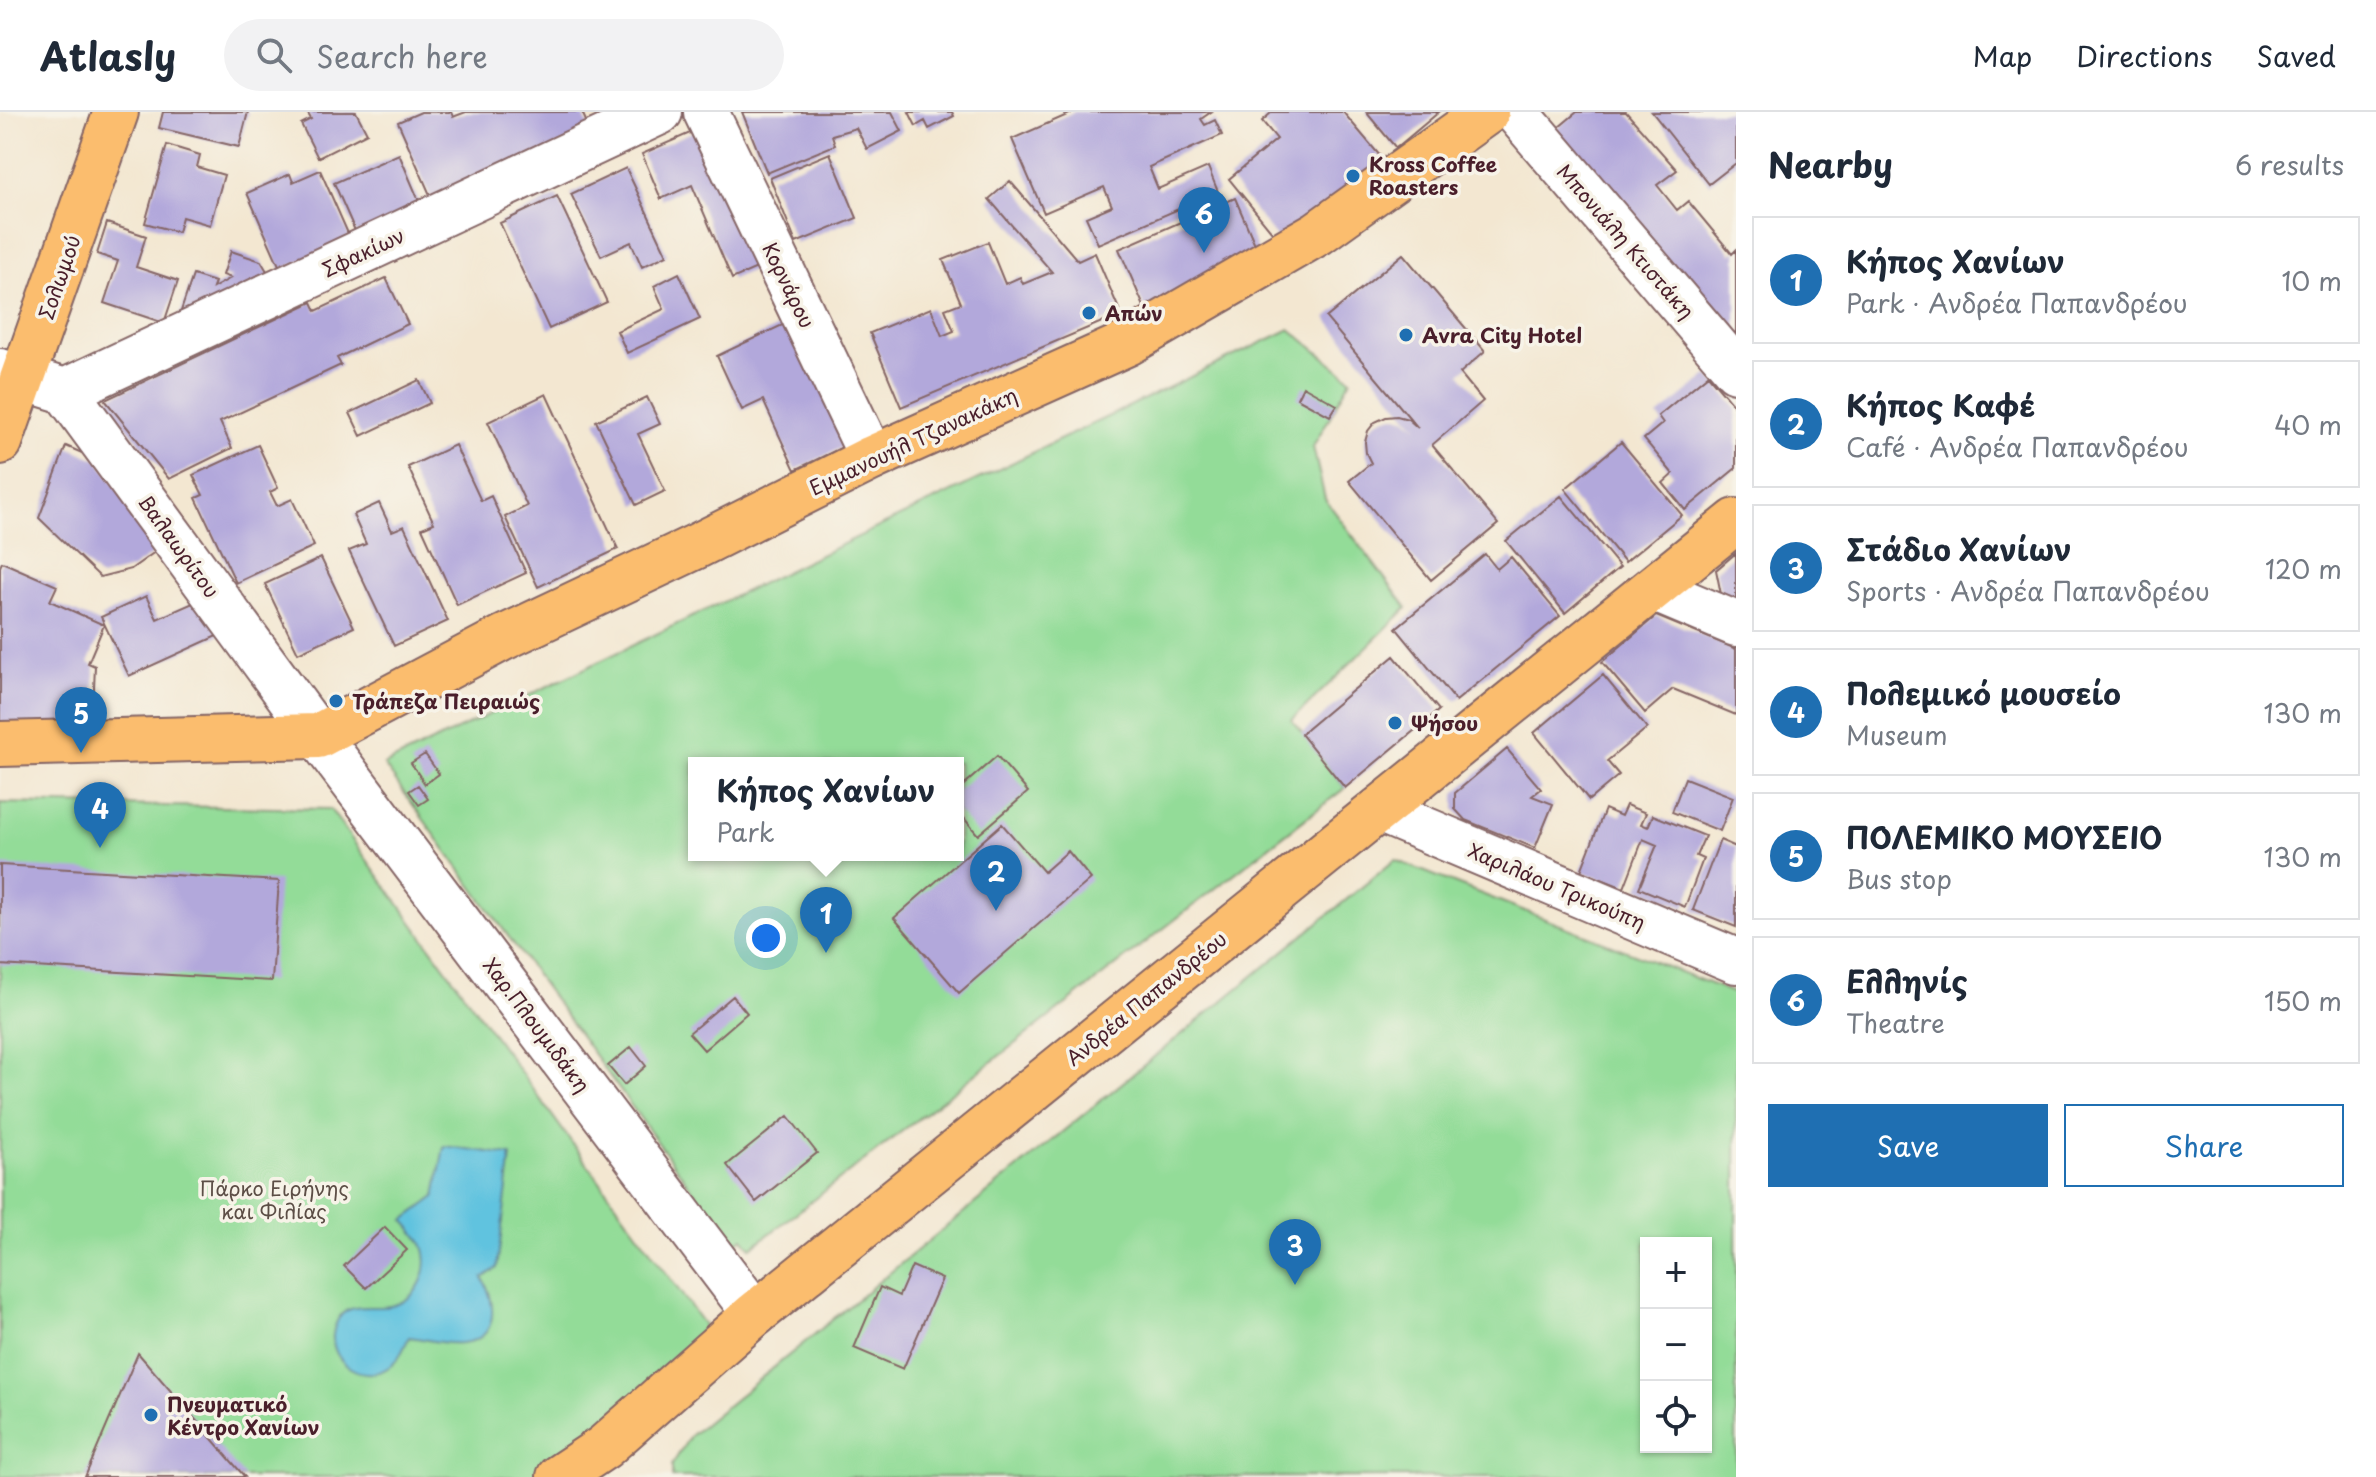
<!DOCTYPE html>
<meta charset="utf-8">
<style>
:root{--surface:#fff;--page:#f2f2f3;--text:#1f2937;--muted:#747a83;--line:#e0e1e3;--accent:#1f6fb2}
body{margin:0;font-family:"Playpen Sans",sans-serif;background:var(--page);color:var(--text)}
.controls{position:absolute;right:24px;bottom:24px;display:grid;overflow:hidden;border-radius:0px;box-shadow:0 2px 6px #0004}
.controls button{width:72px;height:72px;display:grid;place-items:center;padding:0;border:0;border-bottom:2px solid var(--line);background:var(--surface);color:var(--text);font:40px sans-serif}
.you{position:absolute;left:766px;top:826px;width:28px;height:28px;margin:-20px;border:6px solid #fff;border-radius:50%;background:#1a73e8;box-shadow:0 0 0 12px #1a73e833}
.badge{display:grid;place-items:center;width:52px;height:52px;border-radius:50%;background:var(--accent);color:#fff;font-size:26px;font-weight:700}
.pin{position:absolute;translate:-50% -66px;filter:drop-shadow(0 2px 4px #0008)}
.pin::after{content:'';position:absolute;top:42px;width:28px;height:24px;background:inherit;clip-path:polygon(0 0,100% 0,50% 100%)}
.popup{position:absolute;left:688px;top:645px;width:276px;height:104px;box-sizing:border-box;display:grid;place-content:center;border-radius:0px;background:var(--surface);filter:drop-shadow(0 2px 6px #0005);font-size:26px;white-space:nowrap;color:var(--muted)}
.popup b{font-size:30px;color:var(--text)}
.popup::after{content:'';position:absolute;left:50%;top:100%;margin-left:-16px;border:16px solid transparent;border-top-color:var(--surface)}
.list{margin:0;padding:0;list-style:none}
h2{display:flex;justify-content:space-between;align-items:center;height:104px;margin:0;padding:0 32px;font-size:34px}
h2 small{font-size:26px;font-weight:400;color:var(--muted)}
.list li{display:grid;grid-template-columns:52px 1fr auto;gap:24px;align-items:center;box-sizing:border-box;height:128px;margin:0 16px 16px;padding:0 16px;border:2px solid var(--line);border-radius:0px}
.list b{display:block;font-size:30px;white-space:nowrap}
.list p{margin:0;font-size:26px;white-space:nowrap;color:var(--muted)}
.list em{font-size:26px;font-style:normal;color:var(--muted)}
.actions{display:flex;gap:16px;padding:24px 32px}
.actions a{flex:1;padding:18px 0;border:2px solid var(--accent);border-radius:0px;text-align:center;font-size:28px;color:var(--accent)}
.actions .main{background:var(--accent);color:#fff}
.icon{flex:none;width:44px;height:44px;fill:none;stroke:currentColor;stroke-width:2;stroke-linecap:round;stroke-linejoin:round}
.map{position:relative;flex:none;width:1736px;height:1365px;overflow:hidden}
header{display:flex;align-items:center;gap:48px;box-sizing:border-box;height:112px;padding:0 40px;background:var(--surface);border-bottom:2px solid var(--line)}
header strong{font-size:38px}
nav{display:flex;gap:44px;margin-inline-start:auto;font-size:28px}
.search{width:560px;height:72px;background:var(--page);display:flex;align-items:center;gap:20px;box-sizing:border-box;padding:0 28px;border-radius:44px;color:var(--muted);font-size:30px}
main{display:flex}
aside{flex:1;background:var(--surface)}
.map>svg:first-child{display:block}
</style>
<header>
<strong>Atlasly</strong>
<div class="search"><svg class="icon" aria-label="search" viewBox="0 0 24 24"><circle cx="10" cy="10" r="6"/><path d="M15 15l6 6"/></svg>Search here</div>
<nav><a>Map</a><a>Directions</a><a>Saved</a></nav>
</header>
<main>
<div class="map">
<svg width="1736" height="1365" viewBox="0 0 1736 1365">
<rect width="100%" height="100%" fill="#f7f3e8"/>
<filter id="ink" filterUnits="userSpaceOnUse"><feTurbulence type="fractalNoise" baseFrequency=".0125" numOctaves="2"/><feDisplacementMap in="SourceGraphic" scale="16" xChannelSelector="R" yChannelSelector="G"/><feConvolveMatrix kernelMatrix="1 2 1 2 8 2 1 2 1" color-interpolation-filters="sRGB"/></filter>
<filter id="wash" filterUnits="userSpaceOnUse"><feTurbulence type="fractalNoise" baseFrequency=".006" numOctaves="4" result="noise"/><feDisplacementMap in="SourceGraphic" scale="32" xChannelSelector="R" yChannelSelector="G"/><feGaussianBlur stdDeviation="1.8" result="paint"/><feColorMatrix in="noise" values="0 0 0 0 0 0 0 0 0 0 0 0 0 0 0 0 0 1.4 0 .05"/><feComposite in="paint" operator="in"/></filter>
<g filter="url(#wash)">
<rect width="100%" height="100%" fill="#f3e7d1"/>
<path fill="#93dc98" stroke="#6e7e62" stroke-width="2" fill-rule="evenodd" d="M1290,217L1351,267L1313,335L1325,387L1407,496L1292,608L1345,676L751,1136L743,1126L733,1134L384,653ZM694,651H958V743H694Z
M0,691L330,697L712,1224L538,1365H0Z
M1395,748L1736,882V1365H672V1353L690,1324ZM1646,1131H1706V1335H1646Z"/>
<path fill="#61c3df" stroke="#567185" stroke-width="2" d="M444,1034L511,1043L497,1156L483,1166C496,1192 500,1228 461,1231C444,1233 426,1227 409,1225C404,1236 399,1248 389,1255C364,1272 331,1252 333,1223C334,1213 339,1202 348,1198C361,1192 376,1197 390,1194C418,1189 433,1157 422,1132C418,1123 410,1115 404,1108L435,1085Z"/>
<g id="blocks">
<path fill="#b2a8db" d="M163,0H248L239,35L159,16Z
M307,0H356L367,21L318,46L301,12L311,7Z
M421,0H451L453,5L466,0H582L590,18L434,92L398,10Z
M742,0H892L902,19L867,37L856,16L832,23L835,33L767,61Z
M909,0H952L954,4L929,17L925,9L916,14Z
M1074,0H1211L1201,7L1205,13L1215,8L1222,23L1149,55L1158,77L1208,55L1218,80L1098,132L1086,105L1112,94L1104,75L1044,101L1012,27Z
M1272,0H1343L1386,51L1285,136L1229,67L1277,27L1262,9Z
M1366,0H1439L1396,36Z
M1577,0H1626L1677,58L1657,73L1677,98L1688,89L1732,142L1736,138V243L1552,21Z
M1652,0H1736V51L1709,72Z
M706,14L766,152L732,167L692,73L661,87L642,42Z
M167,33L200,43L197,55L224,63L210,113L182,105L178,120L145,111Z
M830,41L857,106L796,131L770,66Z
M399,42L425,103L356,121L334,71Z
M626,56L667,143L642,155L631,130L601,144L571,82Z
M320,58L350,126L281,158L247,81L290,62L293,70Z
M1010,69L1078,149L1095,141L1121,202L901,295L870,221L931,196L942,224L954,219L945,197L961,191L943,148L988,130L1005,172L1020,165L1023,172L1052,160L989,87Z
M557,84L607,190L549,217L500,111Z
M1235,86L1261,146L1145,197L1119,137Z
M107,111L146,124L136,155L178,169L164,211L104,191L118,149L97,142Z
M231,139L261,149L274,171L179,205L193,163L215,170L213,176L231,166L223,163Z
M1403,142L1485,239L1460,261L1483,289L1432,333L1498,412L1431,468L1349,369L1371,351L1366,341L1365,330L1368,319L1375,310L1386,305L1397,304L1408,307L1418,316L1326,206Z
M679,161L700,207L627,241L617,219L664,197L654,174Z
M386,166L408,212L337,246L341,253L220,310L232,336L169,367L105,288L312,190L316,199Z
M793,208L851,331L795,358L763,288L742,298L717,244Z
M1708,263L1736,296V356L1685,398L1663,371L1673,362L1644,327L1663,311L1658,304Z
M419,268L430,291L361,324L350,301Z
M1303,274L1337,293L1330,304L1297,286Z
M546,282L618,437L538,475L505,405L527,394L488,310Z
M647,285L660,312L638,322L665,379L636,393L596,309Z
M1621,330L1682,403L1625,450L1565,377Z
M258,333L278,376L270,380L277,394L292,387L314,434L236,471L196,386L203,383L193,363Z
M455,333L481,389L491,384L526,461L457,493L422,416L434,411L408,355Z
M66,334L98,348L159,437L131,457L100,465L39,406Z
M1561,384L1620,455L1565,501L1506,429Z
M379,391L392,419L404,414L448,509L394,534L349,439L366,432L353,403Z
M1736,441V493L1722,487L1716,458Z
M1485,442L1497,457L1511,445L1560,504L1456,589L1396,516Z
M321,446L354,515L298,541L265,472Z
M2,450L57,474L50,489L104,513L88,551L95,554L92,622L0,621V455Z
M146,484L157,507L202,487L219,523L129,564L101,505Z
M1656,504L1736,537V603L1673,577L1645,601L1602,550Z
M1394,544L1439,598L1345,676L1301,622Z
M1603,563L1647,616L1607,649L1619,663L1589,688L1534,621Z
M1507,637L1541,677L1532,684L1553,692L1535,736L1465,708L1455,697V681Z
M425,642L439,662L425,672L411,651Z
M997,644L1028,680L978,723L958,699V678Z
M1685,666L1733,685L1720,719L1672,700Z
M418,673L428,687L419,693L409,679Z
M1626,693L1646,701L1641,712L1648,715L1653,703L1705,724L1696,744L1703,747L1685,795L1639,776L1657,733L1643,727L1624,776L1581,759L1605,697L1621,704Z
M1002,712L1044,760L1068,739L1091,767L959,881L894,806Z
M1720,728L1736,735V815L1693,798Z
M0,753L279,769L272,869L0,853Z
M733,884L747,901L704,938L689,921Z
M631,935L646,954L624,973L608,954Z
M788,1004L817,1041L756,1090L727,1053Z
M385,1115L407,1138L366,1176L344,1154Z
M912,1154L942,1167L903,1257L854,1236L880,1175L899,1184Z
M138,1241L245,1365H85Z"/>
</g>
</g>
<g filter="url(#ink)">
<use href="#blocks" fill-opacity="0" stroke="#856565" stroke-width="2"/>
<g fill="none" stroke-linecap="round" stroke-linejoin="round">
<g stroke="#856565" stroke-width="48">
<path id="minor" d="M706,0L872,346
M1516,0L1736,258
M0,259L65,279L318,624L755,1202
M65,279L660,0
M1653,477L1736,512
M1379,698L1736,849"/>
</g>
<g stroke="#856565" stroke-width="48">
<path id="major" d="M0,330L116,0
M0,632L318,624L503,526L695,435L872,346L1128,231L1318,121L1487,0
M559,1365L604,1335L755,1202L1736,409"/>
</g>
<use href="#minor" stroke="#fff" stroke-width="44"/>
<use href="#major" stroke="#fbbd6e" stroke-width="44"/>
</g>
</g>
<g fill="#1f6fb2" stroke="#f7f3e8" stroke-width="3">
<circle cx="1353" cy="64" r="8"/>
<circle cx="1089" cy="201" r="8"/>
<circle cx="1406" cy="223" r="8"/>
<circle cx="336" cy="589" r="8"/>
<circle cx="1395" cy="611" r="8"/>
<circle cx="151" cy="1303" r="8"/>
</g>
<g text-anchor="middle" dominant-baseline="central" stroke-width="7" stroke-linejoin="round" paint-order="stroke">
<g font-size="20" font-weight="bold" fill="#4a1f2b" stroke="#f7f3e8" text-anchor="start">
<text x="1369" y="52">Kross Coffee<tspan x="1369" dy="23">Roasters</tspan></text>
<text x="1105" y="201">Απών</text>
<text x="1422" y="223">Avra City Hotel</text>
<text x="352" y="589">Τράπεζα Πειραιώς</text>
<text x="1411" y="611">Ψήσου</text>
<text x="167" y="1292">Πνευματικό<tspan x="167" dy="23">Κέντρο Χανίων</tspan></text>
</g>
<g font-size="20" fill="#4a1f2b" stroke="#f7f3e8">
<text transform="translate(1626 129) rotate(49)">Μπονιάλη Κτιστάκη</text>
<text transform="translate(363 140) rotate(-25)">Σφακίων</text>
<text transform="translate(59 165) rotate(-71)">Σολωμού</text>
<text transform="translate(789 173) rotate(64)">Κορνάρου</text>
<text transform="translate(913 329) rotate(-25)">Εμμανουήλ Τζανακάκη</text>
<text transform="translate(179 434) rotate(54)">Βαλαωρίτου</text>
<text transform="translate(1557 774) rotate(23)">Χαριλάου Τρικούπη</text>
<text transform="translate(1146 886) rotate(-39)">Ανδρέα Παπανδρέου</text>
<text transform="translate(537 913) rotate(53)">Χαρ.Πλουμιδάκη</text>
</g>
<g font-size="20" fill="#5c4e46" stroke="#f7f3e8">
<text x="274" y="1076">Πάρκο Ειρήνης<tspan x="274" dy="23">και Φιλίας</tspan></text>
</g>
</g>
</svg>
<div class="controls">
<button>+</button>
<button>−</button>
<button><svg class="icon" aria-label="locate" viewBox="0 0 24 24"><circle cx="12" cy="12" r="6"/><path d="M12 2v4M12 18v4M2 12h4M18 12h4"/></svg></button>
</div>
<div class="you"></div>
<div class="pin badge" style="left:826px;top:841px">1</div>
<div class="popup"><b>Κήπος Χανίων</b>Park</div>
<div class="pin badge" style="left:996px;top:799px">2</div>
<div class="pin badge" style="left:1295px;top:1173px">3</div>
<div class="pin badge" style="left:100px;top:736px">4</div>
<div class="pin badge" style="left:81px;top:641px">5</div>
<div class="pin badge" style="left:1204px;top:141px">6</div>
</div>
<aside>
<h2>Nearby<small>6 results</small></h2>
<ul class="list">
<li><span class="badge">1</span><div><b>Κήπος Χανίων</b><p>Park · Ανδρέα Παπανδρέου</p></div><em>10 m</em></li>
<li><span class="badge">2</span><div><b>Κήπος Καφέ</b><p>Café · Ανδρέα Παπανδρέου</p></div><em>40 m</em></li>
<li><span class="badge">3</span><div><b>Στάδιο Χανίων</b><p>Sports · Ανδρέα Παπανδρέου</p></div><em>120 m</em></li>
<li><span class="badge">4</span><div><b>Πολεμικό μουσείο</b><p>Museum</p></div><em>130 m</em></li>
<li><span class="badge">5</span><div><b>ΠΟΛΕΜΙΚΟ ΜΟΥΣΕΙΟ</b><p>Bus stop</p></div><em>130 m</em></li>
<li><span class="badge">6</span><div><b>Ελληνίς</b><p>Theatre</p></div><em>150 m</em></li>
</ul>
<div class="actions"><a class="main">Save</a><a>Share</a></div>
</aside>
</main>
